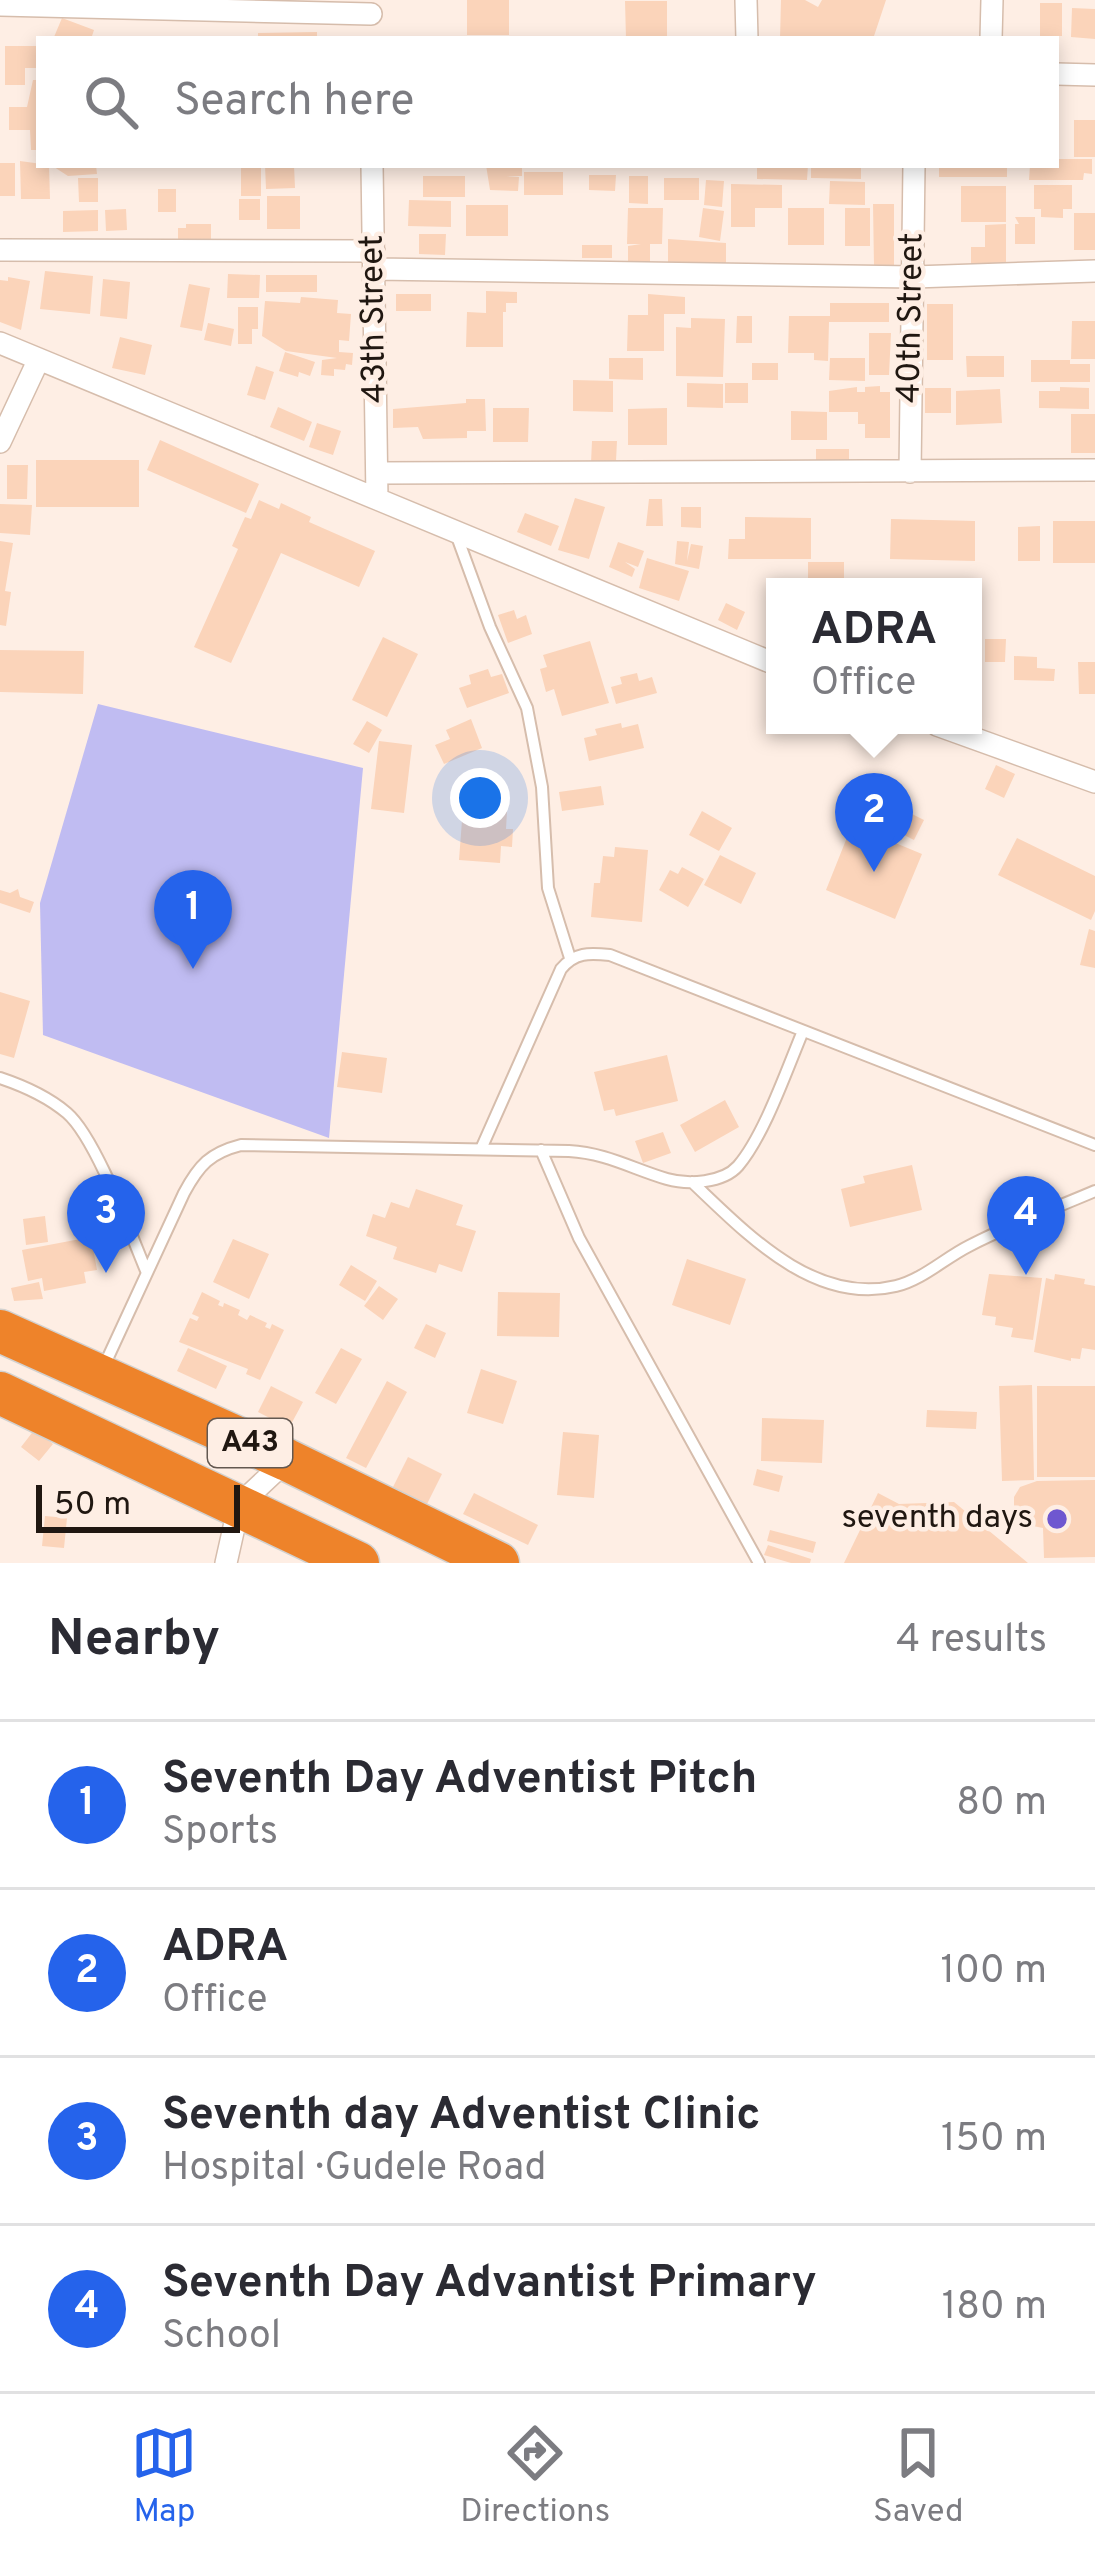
<!DOCTYPE html>
<meta charset="utf-8">
<style>
:root{--surface:#fff;--page:#f7f7f7;--text:#2b2b33;--muted:#7c7c81;--line:#e1e1e2;--accent:#2563eb}
body{margin:0;font-family:Overpass,sans-serif;background:var(--page);color:var(--text)}
.scale{position:absolute;left:36px;bottom:30px;width:204px;box-sizing:border-box;padding-left:12px;border:6px solid #201711;border-top:0;font-size:33px;line-height:42px;white-space:nowrap;color:#201711;-webkit-text-stroke:9px #feeee4;paint-order:stroke}
.you{position:absolute;left:480px;top:798px;width:42px;height:42px;margin:-30px;border:9px solid #fff;border-radius:50%;background:#1a73e8;box-shadow:0 0 0 18px #1a73e833}
.badge{display:grid;place-items:center;width:78px;height:78px;border-radius:50%;background:var(--accent);color:#fff;font-size:39px;font-weight:700}
.pin{position:absolute;translate:-50% -99px;filter:drop-shadow(0 3px 6px #0008)}
.pin::after{content:'';position:absolute;top:63px;width:42px;height:36px;background:inherit;clip-path:polygon(0 0,100% 0,50% 100%)}
.popup{position:absolute;left:766px;top:578px;width:216px;height:156px;box-sizing:border-box;display:grid;place-content:center;border-radius:0px;background:var(--surface);filter:drop-shadow(0 3px 9px #0005);font-size:39px;white-space:nowrap;color:var(--muted)}
.popup b{font-size:45px;color:var(--text)}
.popup::after{content:'';position:absolute;left:50%;top:100%;margin-left:-24px;border:24px solid transparent;border-top-color:var(--surface)}
.list{margin:0;padding:0;list-style:none}
h2{display:flex;justify-content:space-between;align-items:center;height:156px;margin:0;padding:0 48px;font-size:51px}
h2 small{font-size:39px;font-weight:400;color:var(--muted)}
.list li{display:grid;grid-template-columns:78px 1fr auto;gap:36px;align-items:center;box-sizing:border-box;height:168px;padding:0 48px;border-top:3px solid var(--line)}
.list b{display:block;font-size:45px;white-space:nowrap}
.list p{margin:0;font-size:39px;white-space:nowrap;color:var(--muted)}
.list em{font-size:39px;font-style:normal;color:var(--muted)}
.icon{flex:none;width:66px;height:66px;fill:none;stroke:currentColor;stroke-width:2;stroke-linecap:round;stroke-linejoin:round}
.map{position:relative;flex:none;width:1095px;height:1563px;overflow:hidden}
.search{position:absolute;background:var(--surface);box-shadow:0 6px 18px #0003;left:36px;right:36px;top:36px;height:132px;display:flex;align-items:center;gap:30px;box-sizing:border-box;padding:0 42px;border-radius:0px;color:var(--muted);font-size:45px}
.sheet{height:828px;background:var(--surface)}
nav{display:flex;justify-content:space-around;align-items:center;box-sizing:border-box;height:168px;border-top:3px solid var(--line);background:var(--surface);font-size:33px;color:var(--muted)}
nav a{display:grid;justify-items:center;gap:6px}
nav .on{color:var(--accent)}
.map>svg:first-child{display:block}
</style>
<div class="map">
<svg width="1095" height="1563" viewBox="0 0 1095 1563">
<rect width="100%" height="100%" fill="#feeee4"/>
<path fill="#c0bcf2" d="M98,704L363,768L329,1138L43,1035L40,903Z"/>
<path fill="#fbd4ba" d="M467,0H509V35H467Z
M781,0H805L818,7L822,0H886L873,39H780Z
M625,1H667V39H626Z
M1040,3H1062V36H1040Z
M1072,8L1095,9V39L1071,37Z
M62,18L94,30L91,39L54,37Z
M317,32V39H258V33Z
M5,46H39V68H25V85H5Z
M33,80H39V150H31L30,130H9V107H27Z
M1074,120H1095V157H1074Z
M1056,159H1092V174L1084,173L1083,180H1029L1030,165H1056Z
M20,161L49,165L50,199H21Z
M0,163H15V196H0Z
M51,165H96L97,174L68,176Z
M241,165H261V196H241Z
M265,165H294L295,188L266,189Z
M486,165H522V176H506L519,177L518,191L490,190Z
M757,165H808L807,180L757,179Z
M811,165H861V179L811,178Z
M939,165H1007V177H939Z
M524,172H563V195H524Z
M589,175H616L615,191L589,190Z
M423,176H465V197H423Z
M629,176H648V204L629,203Z
M78,178H98V202H79Z
M664,178H699V200H664Z
M706,180L724,181L722,207L704,205Z
M830,181L865,182V205L829,204Z
M731,184L782,185V208H755V227H731Z
M1034,185H1072V209H1063V218L1041,217V209H1034Z
M961,186H1006V222H961Z
M158,189H176V212H158Z
M267,196H300V229H267Z
M239,199H260V220H239Z
M409,200L451,201V227L408,226Z
M873,204H894V266H874Z
M466,205H508V236H466Z
M628,208H663L662,244H650V265H628V246L641,244H627Z
M703,208L724,211L720,241L699,237Z
M788,208H824V245H788Z
M845,208H870V246H845Z
M126,209L127,230L106,231L105,210Z
M98,210V231L63,232V211Z
M1074,213H1095V250H1074Z
M1015,217H1035V244H1015V224H1019Z
M186,224H211V240H178V228H186Z
M1006,224V265L971,266V247H985V225Z
M419,234H446L445,255L419,254Z
M668,239L726,243V265H668Z
M582,245H612V258H582Z
M45,271L93,276L90,314L40,309Z
M228,274L260,275L259,298H227Z
M266,275H317V292H266Z
M8,277L30,281L21,330L0,322V280L8,281Z
M103,279L130,282L127,319L100,316Z
M189,284L210,288L202,331L180,327Z
M486,291L517,292V303H506V312H503V347H466L467,312L486,313Z
M396,294H431V311H396Z
M648,294L685,297V314H664V351H627L628,315H648Z
M301,297L338,300L337,313L351,314L349,341L339,340V352L353,353L352,365L346,364L345,370L334,369V376L321,375L322,360L337,358L286,351L262,336L265,301L300,303Z
M830,303H889V322H829L828,361L814,360V353H788L789,316H830Z
M927,304H953V360H927Z
M238,307H258V329H252V344H238Z
M737,316H752V343H736Z
M691,318L725,319L723,377L676,376V327L691,328Z
M1072,321H1095V359H1071Z
M208,323L234,329L231,346L204,340Z
M869,333H891L889,375H869Z
M120,337L152,345L145,375L112,368Z
M285,352L315,362L310,376L299,372L298,377L279,371Z
M966,356H1004V377H967Z
M609,358H643V380L609,379Z
M830,358H865V381L829,380Z
M1031,360H1070V364H1090V382H1031Z
M752,363H778V380H752Z
M256,366L274,372L265,400L247,395Z
M573,380L613,381V412L573,411Z
M687,383L723,384V408L687,407Z
M725,383H748V403H725Z
M880,386V392H890V438H865V424H858V412H829V391L857,387V392H865V387Z
M1060,387L1089,388V409L1039,408V391H1060Z
M925,388H951V413H925Z
M1000,389L1002,423L956,425V391Z
M466,399H485L486,431H467V438L423,439L418,427L393,428V409L466,403Z
M278,407L312,422L304,441L270,427Z
M493,408H529L528,442H493Z
M667,408V445H628V409Z
M791,411L827,412V440H791Z
M1071,414H1095V453H1071Z
M317,423L341,431L333,455L309,447Z
M160,440L259,484L246,513L147,470Z
M592,441H617L616,461L591,463Z
M816,449H849V466H816Z
M36,460H139V507H36Z
M7,465H28L27,499H7Z
M575,498L605,507L589,559L558,550Z
M649,499H662L663,526H646Z
M259,500L279,509L281,503L311,517L309,522L375,551L359,587L281,553L231,663L194,647L238,549L232,546L245,517L251,519Z
M0,504L32,505L30,535L0,533Z
M681,507H701V528L681,527Z
M525,513L559,526L551,546L517,532Z
M745,517L811,518V559H728L729,539H745Z
M891,519L975,521V561L890,559Z
M1053,521H1095V563H1053Z
M1040,526V561H1018V527Z
M0,541L13,543L5,591L11,592L6,626L0,625Z
M677,541L689,542L687,561L691,544L703,546L699,569L675,564Z
M618,542L644,551L638,567L625,562L635,569L632,577L609,567Z
M647,558L689,571L679,601L639,588Z
M808,562H844V587L808,582Z
M726,603L745,612L737,630L718,620Z
M514,610L517,619L526,615L532,634L508,643L498,615Z
M383,637L418,654L387,717L352,700Z
M985,639H1006L1005,662H985Z
M590,641L609,703L562,716L554,689L546,692L540,669L547,667L543,655Z
M0,650L84,651L83,694L0,692Z
M1014,656L1037,657V668L1055,669L1054,681L1014,680Z
M1078,662H1095V694H1079Z
M488,669L491,677L502,674L509,693L467,708L459,688L471,684L469,675Z
M637,673L639,681L652,677L657,693L616,704L611,687L622,684L620,677Z
M471,719L482,748L444,764L435,745L450,739L446,730Z
M367,721L382,730L369,753L353,744Z
M621,723L622,728L638,724L644,748L589,761L584,738L597,735L595,729Z
M379,741L412,745L404,813L371,809Z
M996,765L1015,774L1004,798L985,789Z
M601,786L604,805L562,811L559,792Z
M472,795L499,797L498,811L507,812L506,829H513L512,847L501,846L500,863L459,860L463,807L471,808Z
M894,805L924,820L914,840L884,825Z
M702,811L732,828L719,851L689,835Z
M852,825L922,854L895,919L826,890Z
M1017,838L1095,876V911L1091,920L998,875Z
M615,847L648,850L642,922L591,917L594,883H600L603,856L614,857Z
M720,855L756,873L741,904L704,885Z
M682,867L704,879L688,907L659,890L670,870L678,874Z
M18,889L20,897L34,902L30,913L0,903V890L10,893Z
M1089,929L1095,931V968L1080,965Z
M0,992L30,1001L14,1058L0,1054Z
M342,1052L387,1058L382,1093L337,1087Z
M667,1055L678,1101L616,1116L614,1109L604,1111L594,1072Z
M725,1100L739,1127L695,1152L680,1125Z
M663,1132L671,1153L643,1163L635,1141Z
M912,1165L922,1210L850,1227L841,1189L865,1183L863,1176Z
M416,1189L463,1205L456,1225L476,1231L462,1272L439,1264L436,1273L393,1259L397,1247L366,1236L373,1214L385,1218L391,1202L409,1208Z
M45,1216L48,1242L26,1245L23,1219Z
M91,1237L97,1270L84,1272L86,1283L44,1291L42,1278L28,1281L22,1250Z
M233,1239L269,1254L249,1299L213,1282Z
M687,1259L746,1279L730,1325L672,1305Z
M351,1265L377,1281L365,1301L339,1285Z
M989,1274L1042,1278L1033,1340L1011,1337L1013,1328L995,1325L996,1317L982,1315Z
M1055,1274L1085,1279L1084,1284L1095,1286V1350L1082,1348L1080,1359L1071,1358V1361L1034,1352L1046,1278L1054,1280Z
M39,1282L43,1299L14,1301L11,1288Z
M379,1286L398,1299L383,1320L364,1306Z
M202,1292L220,1301L218,1305L223,1307L224,1303L240,1310L238,1315L247,1320L250,1315L267,1323L265,1327L270,1329L272,1324L284,1330L260,1380L246,1374L248,1369L179,1342L190,1318L197,1321L199,1317L192,1314Z
M498,1292L560,1293L559,1337L497,1336Z
M426,1324L446,1333L435,1358L414,1348Z
M188,1348L227,1366L216,1389L177,1371Z
M341,1348L362,1359L336,1404L315,1393Z
M481,1369L517,1381L503,1424L467,1413Z
M387,1381L407,1392L366,1468L346,1458Z
M1032,1385L1034,1480L1002,1481L999,1386Z
M271,1386L303,1402L289,1428L258,1412Z
M1037,1386H1095V1477H1037Z
M927,1410L977,1412L976,1429L926,1427Z
M762,1418L824,1420L822,1463L761,1461Z
M35,1429L53,1444L39,1461L21,1447Z
M563,1432L599,1435L594,1498L557,1495Z
M408,1457L442,1474L426,1506L392,1489Z
M757,1469L783,1476L779,1492L753,1485Z
M1095,1480V1557L1044,1558L1043,1528L1023,1524L1014,1515V1497L1020,1487L1037,1481Z
M474,1493L538,1525L528,1545L463,1514Z
M878,1493L899,1504L954,1502L1028,1563H844Z
M45,1516L67,1518L64,1548L42,1546Z
M770,1530L816,1542L813,1553L767,1541Z
M768,1545L811,1559L810,1563H791L764,1555Z"/>
<g fill="none" stroke-linecap="round" stroke-linejoin="round">
<g stroke="#d6bdac" stroke-width="14">
<path id="lane" d="M455,531L490,627L527,708L542,787L548,888L570,958
M0,1078C24,1086 47,1096 67,1113C96,1138 131,1235 147,1273
M481,1149L561,969C575,952 589,953 610,955L1095,1145
M541,1150L579,1238L759,1563
M692,1182C746,1233 814,1306 896,1286C922,1280 945,1258 969,1246C1009,1225 1053,1209 1095,1191
M104,1366L184,1193C199,1165 210,1153 241,1145L569,1151C606,1153 633,1169 667,1179C688,1185 723,1183 738,1166C764,1136 787,1069 803,1031"/>
</g>
<g stroke="#d6bdac" stroke-width="24">
<path id="street" d="M746,0L747,39
M0,5L371,14
M991,39L992,0
M1056,74L1095,75
M372,165L377,499L775,664
M0,250L374,251
M376,269L914,277L1095,271
M0,343L377,499
M0,442L38,361
M910,472L914,165
M377,473L1095,470
M937,725L1095,782
M226,1563L239,1505L287,1460"/>
</g>
<g stroke="#d2d1cf" stroke-width="45">
<path id="highway" d="M0,1331L287,1460L498,1563
M0,1393L358,1563"/>
</g>
<use href="#lane" stroke="#fff" stroke-width="10"/>
<use href="#street" stroke="#fff" stroke-width="21"/>
<use href="#highway" stroke="#ee832a" stroke-width="42"/>
</g>
<circle fill="#6f57d0" stroke="#feeee4" stroke-width="4.5" cx="1057" cy="1519" r="12"/>
<g text-anchor="middle" dominant-baseline="central" stroke-width="9" stroke-linejoin="round" paint-order="stroke">
<rect fill="#feeee4" stroke="#635850" stroke-width="3" x="208" y="1419" width="84" height="48" rx="9"/>
<g font-size="30" font-weight="bold" fill="#201711">
<text x="250" y="1443">A43</text>
</g>
<g font-size="33" fill="#201711" stroke="#feeee4">
<text transform="translate(912 318) rotate(-89)">40th Street</text>
<text transform="translate(375 319) rotate(-91)">43th Street</text>
</g>
<g font-size="33" fill="#201711" stroke="#feeee4" text-anchor="end">
<text x="1033" y="1519">seventh days</text>
</g>
</g>
</svg>
<div class="scale">50 m</div>
<div class="you"></div>
<div class="pin badge" style="left:193px;top:969px">1</div>
<div class="pin badge" style="left:874px;top:872px">2</div>
<div class="popup"><b>ADRA</b>Office</div>
<div class="pin badge" style="left:106px;top:1273px">3</div>
<div class="pin badge" style="left:1026px;top:1275px">4</div>
<div class="search"><svg class="icon" aria-label="search" viewBox="0 0 24 24"><circle cx="10" cy="10" r="6"/><path d="M15 15l6 6"/></svg>Search here</div>
</div>
<section class="sheet">
<h2>Nearby<small>4 results</small></h2>
<ul class="list">
<li><span class="badge">1</span><div><b>Seventh Day Adventist Pitch</b><p>Sports</p></div><em>80 m</em></li>
<li><span class="badge">2</span><div><b>ADRA</b><p>Office</p></div><em>100 m</em></li>
<li><span class="badge">3</span><div><b>Seventh day Adventist Clinic</b><p>Hospital · Gudele Road</p></div><em>150 m</em></li>
<li><span class="badge">4</span><div><b>Seventh Day Advantist Primary</b><p>School</p></div><em>180 m</em></li>
</ul>
</section>
<nav>
<a class="on"><svg class="icon" aria-label="map" viewBox="0 0 24 24"><path d="M3 6l6-2 6 2 6-2v14l-6 2-6-2-6 2zM9 4v14M15 6v14"/></svg>Map</a>
<a><svg class="icon" aria-label="directions" viewBox="0 0 24 24"><path d="M12 3l9 9-9 9-9-9zM9 14v-3h6M13 9l2 2-2 2"/></svg>Directions</a>
<a><svg class="icon" aria-label="saved" viewBox="0 0 24 24"><path d="M7 4h10v16l-5-4-5 4z"/></svg>Saved</a>
</nav>
